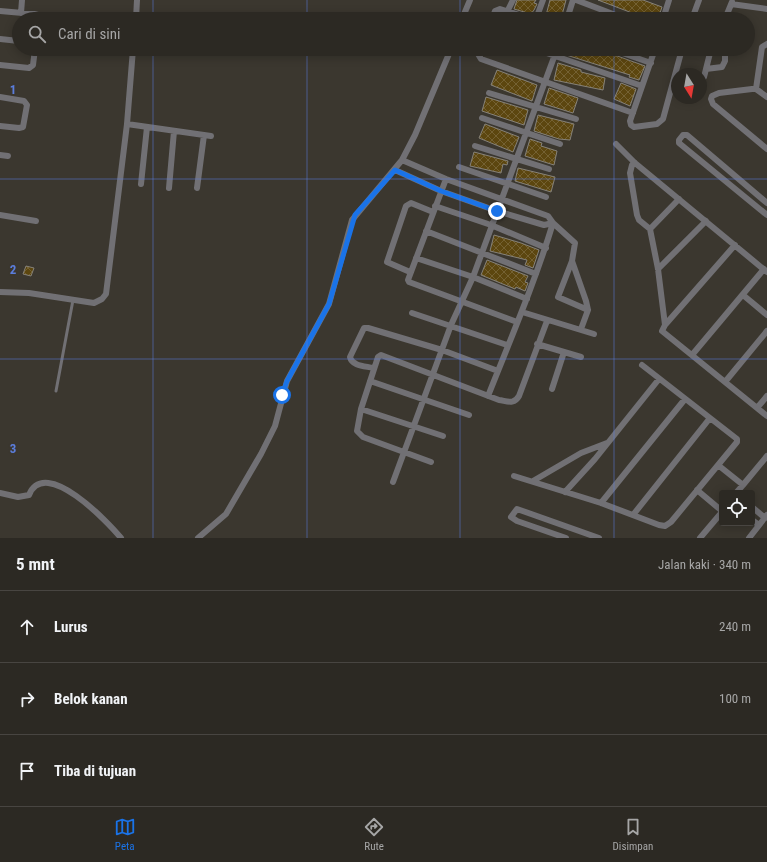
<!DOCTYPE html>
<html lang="id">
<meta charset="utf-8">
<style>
:root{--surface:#2c2923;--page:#34312b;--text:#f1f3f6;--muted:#a6a6a6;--line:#484541;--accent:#1a73e8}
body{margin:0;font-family:"Roboto Condensed",sans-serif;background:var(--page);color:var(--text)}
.controls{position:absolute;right:12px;bottom:12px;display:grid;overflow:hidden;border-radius:4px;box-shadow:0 2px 10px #0003}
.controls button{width:36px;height:36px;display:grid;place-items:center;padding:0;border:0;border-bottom:1px solid var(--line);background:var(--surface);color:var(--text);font:20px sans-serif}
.compass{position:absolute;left:671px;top:68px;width:36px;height:36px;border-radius:50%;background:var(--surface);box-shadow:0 2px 10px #0003;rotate:169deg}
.stop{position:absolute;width:12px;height:12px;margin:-9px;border:3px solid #1a73e8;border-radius:50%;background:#fff}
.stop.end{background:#1a73e8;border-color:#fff;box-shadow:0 1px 4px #0008}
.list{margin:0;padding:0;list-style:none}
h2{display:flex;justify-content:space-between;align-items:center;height:52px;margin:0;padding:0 16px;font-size:17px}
h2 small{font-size:13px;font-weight:400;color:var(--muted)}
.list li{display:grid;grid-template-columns:26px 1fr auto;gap:12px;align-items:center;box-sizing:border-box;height:72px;padding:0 16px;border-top:1px solid var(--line)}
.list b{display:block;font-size:15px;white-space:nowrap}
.list em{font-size:13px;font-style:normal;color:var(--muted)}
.icon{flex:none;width:22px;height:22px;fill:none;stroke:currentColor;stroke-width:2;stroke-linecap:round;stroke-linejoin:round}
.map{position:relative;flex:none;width:767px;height:538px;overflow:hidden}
.search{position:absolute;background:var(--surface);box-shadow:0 2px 10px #0003;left:12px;right:12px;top:12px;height:44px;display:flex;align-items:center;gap:10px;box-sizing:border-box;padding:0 14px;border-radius:22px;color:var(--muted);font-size:15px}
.sheet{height:268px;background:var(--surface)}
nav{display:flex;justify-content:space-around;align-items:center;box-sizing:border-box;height:56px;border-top:1px solid var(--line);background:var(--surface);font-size:11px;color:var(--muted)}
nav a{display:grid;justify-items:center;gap:2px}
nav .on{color:var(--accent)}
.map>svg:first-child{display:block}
</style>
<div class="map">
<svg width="767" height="538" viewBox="0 0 767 538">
<defs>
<pattern id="building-cross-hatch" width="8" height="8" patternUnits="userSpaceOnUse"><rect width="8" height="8" fill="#5c460f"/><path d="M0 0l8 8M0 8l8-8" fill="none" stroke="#746132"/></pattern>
</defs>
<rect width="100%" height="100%" fill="#3b372f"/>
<path fill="url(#building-cross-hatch)" stroke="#868279" d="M517,0H536L534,3L537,4L534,10L531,14L514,9Z
M550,0H566L561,19H545Z
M598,0H643L662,7L659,16L654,14L652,19H648Z
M583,13L599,18L598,19H578Z
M564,49H598L645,66L639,80L629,77L630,75L563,54Z
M558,63L581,70V72L605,78L603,90L554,80Z
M497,70L537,85L532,101L491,85Z
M621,83L636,89L630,106L614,99Z
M549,88L578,98L573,113L544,104Z
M486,97L528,110L524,125L482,111Z
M538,115L574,124L570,140L559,139L534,131Z
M485,124L519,137L513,152L479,138Z
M530,139L542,143L541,146L557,151L554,165L525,156Z
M474,152L508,161L507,165L503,164L501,173L470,166Z
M518,168L555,177L551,192L515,181Z
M494,235L521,243L539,250L533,268L525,265L527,260L490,251Z
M487,260L528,276L525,282L528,283L525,291L516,287L515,289L481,275Z
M26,266L34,268L31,276L23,274Z"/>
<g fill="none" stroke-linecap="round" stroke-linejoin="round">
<path stroke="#717074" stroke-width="3" d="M56,391L73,300"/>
<path stroke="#717074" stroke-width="6" d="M576,0L626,19
M731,4L767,9
M508,10L513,0
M0,11L34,14L38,15L39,19
M21,13L22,0
M136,19L137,0
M462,19L470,0
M492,19L495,11L500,9L532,19
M536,19L543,0
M567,19L573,0
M663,19L669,0
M692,19L699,0
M725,19L732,2
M0,39L19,41
M480,49L478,54L481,59L633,113
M535,49L642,86
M611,49L651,63
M655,49L630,121L631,125L634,127L657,124L663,119L682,49
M0,65L29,68L33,65L35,49
M706,69L722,67L725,61V49
M704,77L711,49
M756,89L762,47L767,44
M489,93L576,119
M0,97L24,101L27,105L23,127L19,128L0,126
M767,97L756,89H752L719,93L712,96L711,99L713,104L767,149
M482,118L560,144
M127,124L211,136
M616,144L635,163L767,272
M475,146L549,169
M0,155L8,156
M402,160L446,179L548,216L553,223L575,243L572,261L586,301L588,310L581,329
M635,163L632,165L630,173L637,215L639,220L650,229
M459,167L546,197
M395,170L441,191L497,211L544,225L553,223
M446,179L408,280L409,282L517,322
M141,184L147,127
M169,188L174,131
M197,188L204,135
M679,199L650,229L658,269L665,325L662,331L767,416
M767,203L687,135H683L679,140V143L767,215
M435,206L491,225L546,248
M0,215L36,221
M426,231L536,274
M416,258L473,277L527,299
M572,261L558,297L588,310
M658,269L706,221
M410,272L387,262L406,206L411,203L433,212
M0,292L29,293L94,303L102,299L106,294L127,124L133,49
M743,295L767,315
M522,312L594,334
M412,313L507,345
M665,325L735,245
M537,344L581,357
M692,355L764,269
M373,368C365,366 352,366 350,357L364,328H368L442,350L498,371
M370,381L469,415
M725,382L767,331
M552,389L564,352
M488,396C511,338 535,282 553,223
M757,408L767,396
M361,409L443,436
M431,462L363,437L357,431L361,409L378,357L381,355L499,400C507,401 514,405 519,396L547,321
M718,465L743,485L767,456
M514,476L601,503L659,525L665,526L671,522L737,442V439L642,365
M533,481L581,453L607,443
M393,482L451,325L473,277L557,49
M697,490L722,511
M565,492L595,459L659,379
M0,493L18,497L29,495C45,456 108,522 121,538
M736,493L743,485
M601,503L685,399
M752,507L765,518
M633,515L710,418
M752,520L759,525
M198,538L226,514L261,454L275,426L287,381L329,304L352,220L402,160L415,135L451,49
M566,538L517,521L511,517L517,509L599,538
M700,538L722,512
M749,538L767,515"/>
</g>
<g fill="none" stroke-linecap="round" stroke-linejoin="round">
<path stroke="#1a73e8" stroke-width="5" d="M282,395L287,381L329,304L355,215L395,170L441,191L497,211"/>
</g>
<path fill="none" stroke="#5b7ddc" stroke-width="1" stroke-opacity="0.55" d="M153,0V19M307,0V19M460,0V19M614,0V19M153,49V538M307,49V538M460,49V538M614,49V538M0,179H767M0,359H767"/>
<g font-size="13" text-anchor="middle" font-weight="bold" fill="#5b7ddc" stroke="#3b372f" stroke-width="3.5" stroke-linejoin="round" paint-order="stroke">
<text x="13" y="94">1</text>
<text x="13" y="274">2</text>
<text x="13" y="453">3</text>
</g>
</svg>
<div class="controls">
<button><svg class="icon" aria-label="locate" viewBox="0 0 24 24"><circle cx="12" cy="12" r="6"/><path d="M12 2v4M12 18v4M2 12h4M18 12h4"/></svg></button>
</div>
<svg class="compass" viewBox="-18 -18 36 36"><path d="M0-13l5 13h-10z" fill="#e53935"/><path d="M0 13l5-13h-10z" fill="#a6a6a6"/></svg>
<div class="stop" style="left:282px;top:395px"></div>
<div class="stop end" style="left:497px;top:211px"></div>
<div class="search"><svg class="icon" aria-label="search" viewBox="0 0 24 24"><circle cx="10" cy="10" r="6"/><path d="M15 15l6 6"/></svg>Cari di sini</div>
</div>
<section class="sheet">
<h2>5 mnt<small>Jalan kaki · 340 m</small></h2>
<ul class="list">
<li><svg class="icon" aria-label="ahead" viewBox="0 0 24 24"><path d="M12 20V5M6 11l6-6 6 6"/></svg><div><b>Lurus</b></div><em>240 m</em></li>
<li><svg class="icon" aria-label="right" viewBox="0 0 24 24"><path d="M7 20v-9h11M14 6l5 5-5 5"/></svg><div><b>Belok kanan</b></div><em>100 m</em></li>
<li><svg class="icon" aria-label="arrive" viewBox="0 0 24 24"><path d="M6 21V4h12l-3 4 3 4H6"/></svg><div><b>Tiba di tujuan</b></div></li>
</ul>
</section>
<nav>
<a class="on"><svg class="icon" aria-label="map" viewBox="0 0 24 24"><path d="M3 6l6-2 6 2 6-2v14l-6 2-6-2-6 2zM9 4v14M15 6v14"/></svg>Peta</a>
<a><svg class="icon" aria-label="directions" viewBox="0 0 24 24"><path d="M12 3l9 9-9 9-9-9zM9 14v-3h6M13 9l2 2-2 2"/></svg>Rute</a>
<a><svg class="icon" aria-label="saved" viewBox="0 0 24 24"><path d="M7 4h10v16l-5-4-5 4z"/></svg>Disimpan</a>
</nav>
